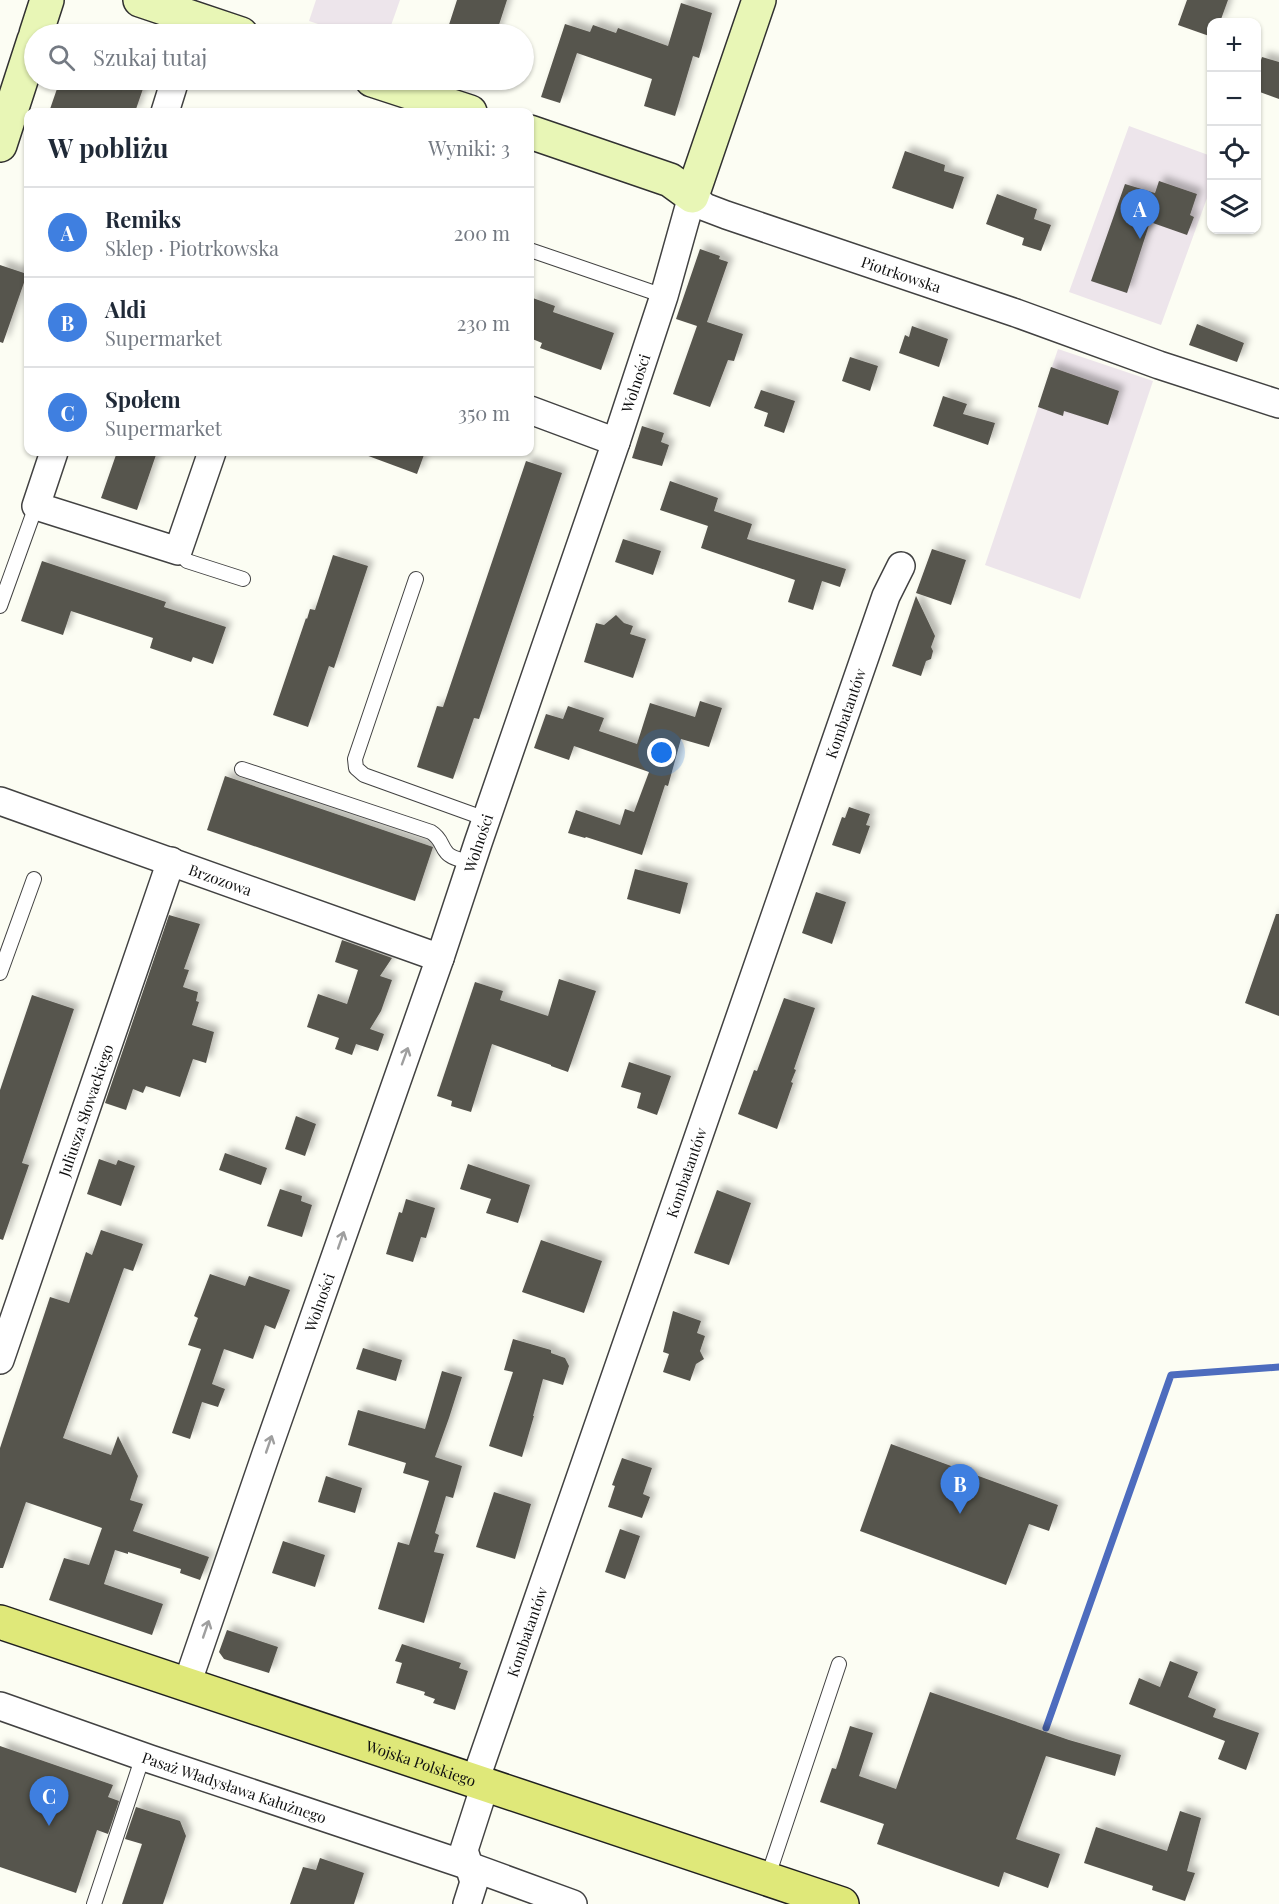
<!DOCTYPE html>
<html lang="pl">
<meta charset="utf-8">
<style>
:root{--surface:#fff;--page:#f6f6f7;--text:#1f2937;--muted:#747a83;--line:#e0e1e3;--accent:#d93025}
body{margin:0;font-family:"Playfair Display",serif;background:var(--page);color:var(--text)}
.controls{position:absolute;right:18px;top:18px;display:grid;overflow:hidden;border-radius:12px;box-shadow:0 2px 4px #0004}
.controls button{width:54px;height:54px;display:grid;place-items:center;padding:0;border:0;border-bottom:2px solid var(--line);background:var(--surface);color:var(--text);font:30px sans-serif}
.you{position:absolute;left:662px;top:753px;width:21px;height:21px;margin:-15px;border:4px solid #fff;border-radius:50%;background:#1a73e8;box-shadow:0 0 0 9px #1a73e833}
.badge{display:grid;place-items:center;width:39px;height:39px;border-radius:50%;background:var(--accent);color:#fff;font-size:20px;font-weight:700}
.pin{position:absolute;translate:-50% -50px;filter:drop-shadow(0 2px 3px #0008)}
.pin::after{content:'';position:absolute;top:32px;width:21px;height:18px;background:inherit;clip-path:polygon(0 0,100% 0,50% 100%)}
.list{margin:0;padding:0;list-style:none}
h2{display:flex;justify-content:space-between;align-items:center;height:78px;margin:0;padding:0 24px;font-size:26px}
h2 small{font-size:20px;font-weight:400;color:var(--muted)}
.list li{display:grid;grid-template-columns:39px 1fr auto;gap:18px;align-items:center;box-sizing:border-box;height:90px;padding:0 24px;border-top:2px solid var(--line)}
.list b{display:block;font-size:22px;white-space:nowrap}
.list p{margin:0;font-size:20px;white-space:nowrap;color:var(--muted)}
.list em{font-size:20px;font-style:normal;color:var(--muted)}
.icon{flex:none;width:33px;height:33px;fill:none;stroke:currentColor;stroke-width:2;stroke-linecap:round;stroke-linejoin:round}
.map{position:relative;flex:none;width:1279px;height:1904px;overflow:hidden}
.search{position:absolute;background:var(--surface);box-shadow:0 2px 4px #0004;left:24px;top:24px;width:510px;height:66px;display:flex;align-items:center;gap:15px;box-sizing:border-box;padding:0 21px;border-radius:33px;color:var(--muted);font-size:22px}
.panel{position:absolute;background:var(--surface);box-shadow:0 2px 4px #0004;left:24px;top:108px;width:510px;height:348px;border-radius:12px}
.map>svg:first-child{display:block}
</style>
<div class="map">
<svg width="1279" height="1904" viewBox="0 0 1279 1904">
<defs>
<filter id="shadow"><feDropShadow dx="5.5" dy="-5.5" stdDeviation="3" flood-color="#0004"/></filter>
</defs>
<rect width="100%" height="100%" fill="#fcfdf3"/>
<path fill="#ede5eb" d="M316,0H400L388,34H348L309,21Z
M1129,126L1211,156V187L1161,325L1069,292Z
M1058,349L1153,381L1080,599L985,565Z"/>
<g fill="none" stroke-linecap="round" stroke-linejoin="round">
<path stroke="#4d6cbe" stroke-width="7" d="M1046,1728L1171,1375L1279,1367"/>
</g>
<path fill="#57544d" filter="url(#shadow)" d="M457,0H507L496,34H446Z
M1187,0H1228L1220,22H1212V37L1178,25Z
M681,3L712,13L699,58L693,56L675,116L644,106L652,79L577,53L560,103L541,97L565,24L590,32L593,25L616,33L618,28L668,46Z
M1262,57L1279,62V99L1257,91V72Z
M60,80H146L135,112H49Z
M905,151L945,165L944,171L964,177L953,209L892,188Z
M1159,181L1197,194L1190,215L1194,217L1187,235L1150,222L1127,293L1091,281L1125,184L1155,193Z
M997,194L1037,209L1034,219L1051,225L1041,251L1022,245L1024,238L986,224Z
M700,249L720,256L719,259L728,262L707,322L743,334L734,361L728,360L710,407L673,394L697,326L676,319Z
M0,265L27,274L3,343L0,342Z
M530,297L555,306L553,312L614,333L601,370L540,348L542,343L530,338Z
M1197,324L1244,343L1237,362L1189,345Z
M912,326L948,339L939,367L899,353L905,335L909,337Z
M850,357L878,366L870,391L842,381Z
M1051,367L1119,391L1108,425L1064,411L1063,416L1038,407Z
M761,390L795,401L784,433L764,426L768,413L754,408Z
M943,396L967,404L963,414L995,423L988,445L933,426Z
M642,426L664,433L661,442L669,445L662,466L632,458Z
M117,452H157L137,510L101,498Z
M363,452H425L417,474L363,454Z
M526,461L562,473L479,719L474,718L453,779L417,767L437,706L443,707Z
M670,481L718,498L714,511L752,524L747,539L846,569L840,587L822,581L813,610L788,602L795,580L701,548L708,526L660,510Z
M623,539L661,551L653,575L615,562Z
M932,549L966,560L951,605L916,593Z
M333,555L368,566L334,668L329,666L308,727L273,715L306,618L307,619L310,609L315,610Z
M42,561L166,602L164,607L226,627L213,664L193,657L191,662L150,648L153,638L71,611L63,635L21,621Z
M916,596L935,636L931,647L933,651L931,659L926,661L921,676L892,666Z
M616,615L624,623L633,626L630,634L646,639L633,678L584,662L596,623L604,625Z
M700,701L722,708L709,747L681,739L668,786L665,785L642,855L586,837L585,838L568,833L576,810L620,825L625,809L634,812L649,772L574,746L569,760L534,748L546,714L563,719L568,706L604,718L599,731L637,744L650,703L695,717Z
M225,776L433,847L415,901L207,830Z
M849,807L870,814L866,825L870,826L860,854L832,845L842,817L845,818Z
M635,869L688,883L680,914L627,899Z
M816,892L846,902L832,944L802,933Z
M1276,914H1279V1016L1245,1003Z
M169,915L200,924L184,969L189,970L183,987L198,992L196,1001L199,1002L192,1025L214,1032L206,1063L193,1059L180,1097L146,1086L143,1093L133,1089L126,1110L105,1103Z
M342,940L392,958L380,976L392,980L381,1011L370,1029L384,1034L378,1051L356,1044L352,1055L335,1049L339,1038L307,1027L318,994L347,1004L358,970L335,962Z
M559,979L596,991L568,1072L551,1066V1065L492,1044L471,1112L451,1106L452,1101L437,1096L475,982L503,991L500,1000L548,1016Z
M32,995L74,1009L22,1163L29,1165L3,1240L0,1239V1090Z
M784,998L815,1008L794,1069L796,1070L791,1082L793,1083L777,1129L738,1114L754,1070L757,1071Z
M629,1062L671,1076L657,1115L637,1108L641,1093L621,1087Z
M296,1116L316,1124L305,1156L285,1149Z
M225,1153L267,1168L261,1185L219,1170Z
M99,1159L116,1165L118,1160L135,1166L121,1206L87,1194Z
M468,1164L530,1185L518,1223L486,1213L491,1199L460,1189Z
M280,1189L302,1196L301,1201L312,1205L302,1237L267,1226Z
M717,1190L751,1203L729,1265L694,1253Z
M406,1199L435,1208L426,1238L421,1237L413,1262L386,1254L399,1212L402,1213Z
M101,1230L143,1244L133,1271L124,1268L63,1438L111,1455L118,1436L138,1476L130,1500L143,1504L133,1531L209,1557L200,1580L180,1573L181,1569L128,1552V1554L115,1550L104,1584L163,1604L152,1635L49,1600L64,1558L89,1565L102,1528L26,1502L3,1568H0V1448L50,1297L69,1303L86,1252L92,1255Z
M541,1240L602,1261L584,1313L522,1292Z
M210,1274L245,1286L249,1276L290,1290L275,1329L265,1325L253,1359L224,1349L212,1384L225,1389L218,1407L202,1402L190,1439L172,1433L201,1349L188,1345L198,1318L194,1316Z
M673,1311L701,1321L697,1333L705,1336L700,1351L704,1359L696,1364L690,1381L663,1372L669,1354L663,1352Z
M513,1339L551,1350V1353L565,1358L569,1366L563,1385L543,1379L533,1416H534L522,1457L489,1446L513,1372L504,1370Z
M363,1348L402,1360L396,1381L356,1369Z
M442,1371L462,1377L449,1418L435,1457L462,1466L453,1498L446,1496L435,1533L439,1535L434,1552L444,1554L424,1623L378,1609L398,1542L409,1545L429,1481L403,1473L406,1463L348,1445L358,1410L425,1429Z
M891,1444L1058,1505L1049,1531L1029,1524L1006,1585L860,1531Z
M622,1458L652,1468L643,1494L650,1497L642,1518L608,1507L615,1486L612,1485Z
M326,1476L362,1488L355,1513L318,1502Z
M494,1492L531,1504L515,1559L476,1547Z
M620,1529L640,1536L625,1579L605,1572Z
M283,1541L325,1555L315,1587L272,1573Z
M227,1630L278,1647L269,1673L224,1659L219,1652Z
M402,1644L461,1663L459,1668L468,1671L455,1710L433,1703L435,1699L424,1695L425,1692L396,1683L402,1663L395,1661Z
M1170,1661L1198,1672L1188,1697L1216,1709L1213,1717L1259,1733L1246,1770L1218,1759L1225,1741L1129,1704L1139,1678L1160,1687Z
M930,1692L1069,1740L1121,1755L1115,1776L1046,1756L1016,1839L1060,1854L1048,1888L1004,1872L999,1887L877,1844L884,1824L820,1802L832,1768L836,1769L850,1726L873,1733L859,1776L896,1789Z
M0,1746L113,1785L108,1797L119,1801L108,1834L97,1830L76,1893L0,1867Z
M136,1807L180,1821L186,1836L163,1904H122L142,1844L125,1839Z
M1180,1811L1201,1818L1187,1871L1195,1873L1185,1901L1152,1890L1153,1886L1084,1863L1096,1827L1167,1851Z
M320,1858L364,1873L354,1904H290L303,1867L316,1870Z"/>
<g fill="none" stroke-linecap="round" stroke-linejoin="round">
<g stroke="#424242" stroke-width="16">
<path id="lane" d="M530,250L664,296
M178,551L187,561L243,579
M416,579L355,759L356,768L364,775L486,819
M0,606L36,506
M242,769L431,832C442,839 440,845 447,853C452,859 464,860 471,863
M0,973L34,879
M767,1879L839,1664
M94,1904L143,1756"/>
</g>
<g stroke="#424242" stroke-width="30">
<g id="street">
<path d="M165,112L175,80"/>
<path d="M530,410L616,442"/>
<path d="M54,452L36,506L178,551L212,452"/>
<path id="s1" d="M0,801L440,958"/>
<path id="s2" d="M0,1360L171,861"/>
<path id="s3" d="M187,1684L266,1454L440,958L478,843L616,442L664,296L692,196L705,207L726,215L1016,313L1159,365L1279,404"/>
<path id="s4" d="M0,1706L150,1759L469,1866L573,1904"/>
<path id="s5" d="M475,1781L886,596L901,566"/>
<path d="M467,1904L474,1882L464,1850L485,1785"/>
</g>
</g>
<g stroke="#313131" stroke-width="36">
<path id="secondary" d="M140,0L241,34
M36,34L47,0
M372,80L470,112
M530,132L670,180L692,196L759,0
M0,145L34,40"/>
</g>
<g stroke="#202020" stroke-width="36">
<g id="primary">
<path id="s6" d="M0,1622L842,1904"/>
</g>
</g>
<use href="#lane" stroke="#fff" stroke-width="14"/>
<use href="#street" stroke="#fff" stroke-width="27"/>
<use href="#secondary" stroke="#e8f6b6" stroke-width="33"/>
<use href="#primary" stroke="#dfe879" stroke-width="33"/>
</g>
<defs><path id="oneway-shaft" d="M-6 0H5M1.5-3L5.5 0L1.5 3" fill="none" stroke-width="1.6" stroke-linecap="round" stroke-linejoin="round" transform="scale(1.5)"/></defs>
<g stroke="#9f9f9f">
<use href="#oneway-shaft" transform="translate(405 1056) rotate(-70)"/>
<use href="#oneway-shaft" transform="translate(341 1240) rotate(-71)"/>
<use href="#oneway-shaft" transform="translate(269 1444) rotate(-71)"/>
<use href="#oneway-shaft" transform="translate(206 1629) rotate(-71)"/>
</g>
<g text-anchor="middle" dominant-baseline="central" stroke-width="6" stroke-linejoin="round" paint-order="stroke">
<g font-size="15" fill="#0f0f0f" stroke="#fff">
<text stroke="none"><textPath href="#s3" startOffset="1796">Piotrkowska</textPath></text>
<text stroke="none"><textPath href="#s3" startOffset="1376">Wolności</textPath></text>
<text stroke="none"><textPath href="#s5" startOffset="1130">Kombatantów</textPath></text>
<text stroke="none"><textPath href="#s3" startOffset="890">Wolności</textPath></text>
<text stroke="none"><textPath href="#s1" startOffset="234">Brzozowa</textPath></text>
<text stroke="none"><textPath href="#s2" startOffset="264">Juliusza Słowackiego</textPath></text>
<text stroke="none"><textPath href="#s5" startOffset="644">Kombatantów</textPath></text>
<text stroke="none"><textPath href="#s3" startOffset="404">Wolności</textPath></text>
<text stroke="none"><textPath href="#s5" startOffset="158">Kombatantów</textPath></text>
<text stroke="none"><textPath href="#s6" startOffset="444">Wojska Polskiego</textPath></text>
<text stroke="none"><textPath href="#s4" startOffset="248">Pasaż Władysława Kałużnego</textPath></text>
</g>
</g>
</svg>
<div class="controls">
<button>+</button>
<button>−</button>
<button><svg class="icon" aria-label="locate" viewBox="0 0 24 24"><circle cx="12" cy="12" r="6"/><path d="M12 2v4M12 18v4M2 12h4M18 12h4"/></svg></button>
<button><svg class="icon" aria-label="layers" viewBox="0 0 24 24"><path d="M12 4l9 5-9 5-9-5zM3 14l9 5 9-5"/></svg></button>
</div>
<div class="you"></div>
<div class="pin badge" style="left:1140px;top:239px;background:#3f7fe0">A</div>
<div class="pin badge" style="left:960px;top:1514px;background:#3f7fe0">B</div>
<div class="pin badge" style="left:49px;top:1826px;background:#3f7fe0">C</div>
<div class="search"><svg class="icon" aria-label="search" viewBox="0 0 24 24"><circle cx="10" cy="10" r="6"/><path d="M15 15l6 6"/></svg>Szukaj tutaj</div>
<section class="panel">
<h2>W pobliżu<small>Wyniki: 3</small></h2>
<ul class="list">
<li><span class="badge" style="background:#3f7fe0">A</span><div><b>Remiks</b><p>Sklep · Piotrkowska</p></div><em>200 m</em></li>
<li><span class="badge" style="background:#3f7fe0">B</span><div><b>Aldi</b><p>Supermarket</p></div><em>230 m</em></li>
<li><span class="badge" style="background:#3f7fe0">C</span><div><b>Społem</b><p>Supermarket</p></div><em>350 m</em></li>
</ul>
</section>
</div>
